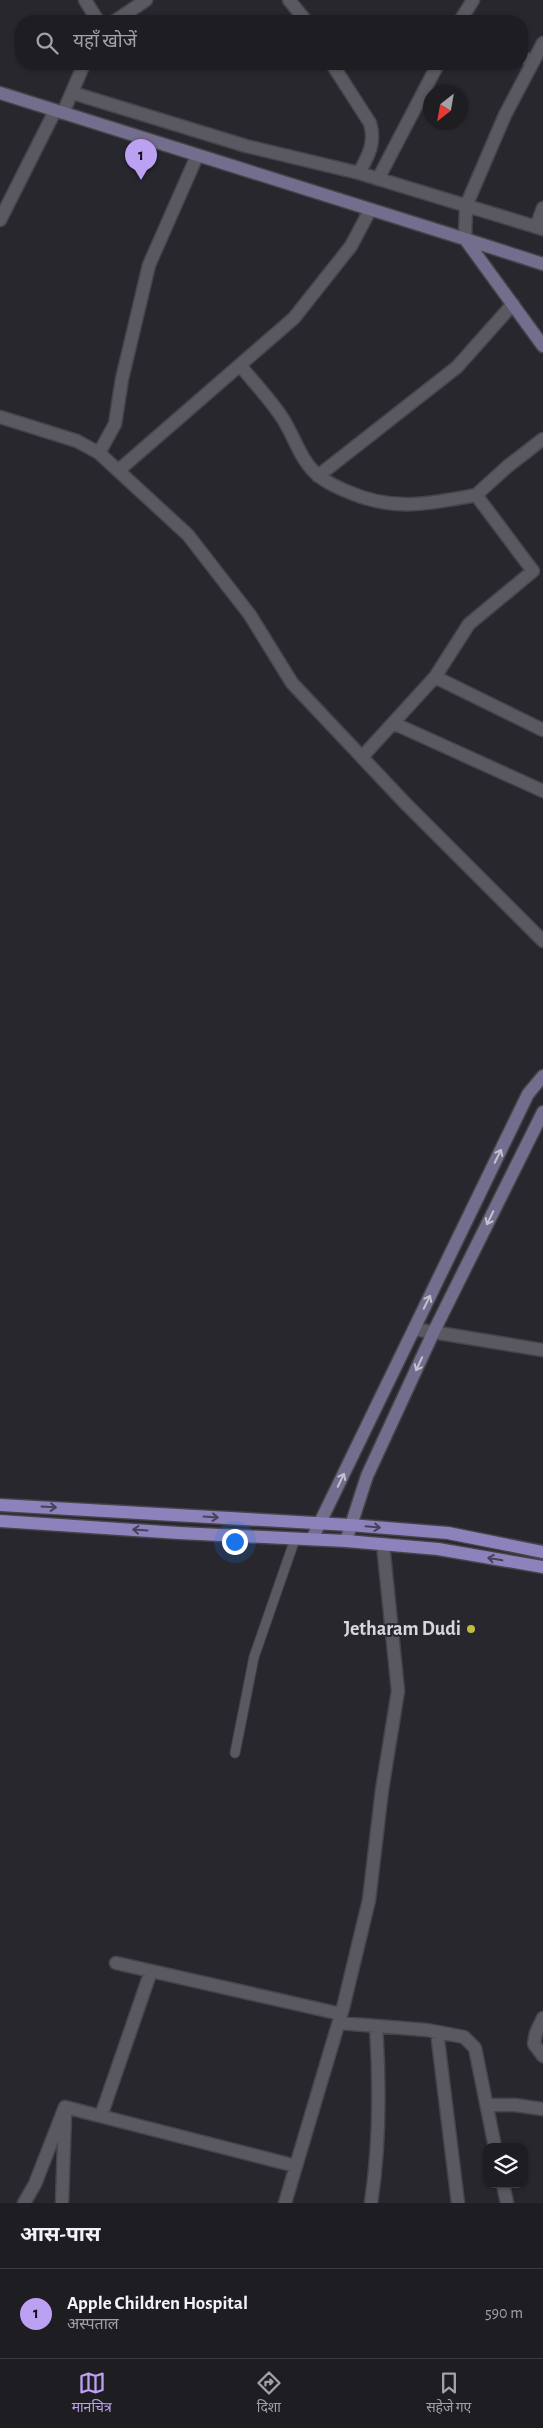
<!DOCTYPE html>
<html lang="hi">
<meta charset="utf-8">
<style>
:root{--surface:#1e1d22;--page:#2b2a2f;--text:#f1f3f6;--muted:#a1a2a5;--line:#3c3b40;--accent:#bca0f2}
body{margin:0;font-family:"Alegreya Sans","Noto Sans Devanagari",sans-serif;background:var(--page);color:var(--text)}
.controls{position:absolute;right:15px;bottom:15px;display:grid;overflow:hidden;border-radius:10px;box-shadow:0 1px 4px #0004}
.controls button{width:45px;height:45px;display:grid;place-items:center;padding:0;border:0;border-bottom:1px solid var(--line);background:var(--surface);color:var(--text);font:25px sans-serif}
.compass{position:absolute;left:423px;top:85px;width:45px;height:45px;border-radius:50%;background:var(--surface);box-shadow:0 1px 4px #0004;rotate:211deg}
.you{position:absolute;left:234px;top:1541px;width:18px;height:18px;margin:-12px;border:4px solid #fff;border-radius:50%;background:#1a73e8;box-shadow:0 0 0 8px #1a73e833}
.badge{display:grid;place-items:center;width:32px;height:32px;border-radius:50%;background:var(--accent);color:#111;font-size:16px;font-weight:700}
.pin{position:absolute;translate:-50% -41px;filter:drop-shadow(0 1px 2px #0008)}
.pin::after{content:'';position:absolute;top:26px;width:18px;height:15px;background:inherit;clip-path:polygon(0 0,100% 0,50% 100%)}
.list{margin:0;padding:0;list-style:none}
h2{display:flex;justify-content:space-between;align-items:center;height:65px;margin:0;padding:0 20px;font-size:21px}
h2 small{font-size:16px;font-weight:400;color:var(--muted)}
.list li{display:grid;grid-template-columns:32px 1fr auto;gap:15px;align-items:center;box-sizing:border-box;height:90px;padding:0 20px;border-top:1px solid var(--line)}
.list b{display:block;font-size:19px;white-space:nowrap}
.list p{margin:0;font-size:16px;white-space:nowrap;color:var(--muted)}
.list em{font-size:16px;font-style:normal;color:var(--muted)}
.icon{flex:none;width:28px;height:28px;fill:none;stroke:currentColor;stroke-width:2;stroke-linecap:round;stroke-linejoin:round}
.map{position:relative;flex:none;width:543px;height:2203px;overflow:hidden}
.search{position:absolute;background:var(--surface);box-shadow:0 1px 4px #0004;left:15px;right:15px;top:15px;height:55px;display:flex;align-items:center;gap:12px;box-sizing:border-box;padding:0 18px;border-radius:20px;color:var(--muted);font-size:19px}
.sheet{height:155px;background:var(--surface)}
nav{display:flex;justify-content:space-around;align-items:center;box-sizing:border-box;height:70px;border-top:1px solid var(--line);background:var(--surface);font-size:14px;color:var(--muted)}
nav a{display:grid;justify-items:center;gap:2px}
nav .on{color:var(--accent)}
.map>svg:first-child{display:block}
</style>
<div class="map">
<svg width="543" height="2203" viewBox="0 0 543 2203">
<rect width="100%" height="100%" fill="#28272e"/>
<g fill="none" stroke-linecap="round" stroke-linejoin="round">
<g stroke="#444449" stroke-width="11">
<path id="lane" d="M235,1753L254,1657L295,1539"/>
</g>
<g stroke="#444449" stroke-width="15">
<path id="street" d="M85,0L98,21
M289,0L306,21
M115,21L146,0
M460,21L473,0
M522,57L533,62
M332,64L370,123C376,143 368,156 359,173
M73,93L246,146L359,173L543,229
M63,113L84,64
M378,179L438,64
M0,220L55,111
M536,227L543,208
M465,239L466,206L505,115L543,43
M240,365C254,383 271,400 283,419C295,438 301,462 319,476C327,483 337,487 346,491C394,512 427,504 476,495
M0,417L77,441L99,453L188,535L250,615L292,683L406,804L543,941
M99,453L115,424L122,379L149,265L197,156
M119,470L294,318L351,246L370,210
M318,476L457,367L513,304
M435,677L543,730
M393,723L543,791
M362,757L435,677L469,624L533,571L476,495L508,466L543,439
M414,1329L543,1350
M116,1963L341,2014
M543,2018L536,2033L534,2044L543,2056
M339,2023L427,2030L464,2037L475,2048L495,2147
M437,2032L458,2203
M487,2105H515L543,2109
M65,2107L296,2166
M101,2116L151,1971
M503,2184L507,2203
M24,2203L35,2184L65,2107
M62,2203L65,2114
M285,2203L343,2008L369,1900L382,1790L398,1691L383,1544
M371,2203C380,2144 380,2086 376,2026"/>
</g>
<g stroke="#444449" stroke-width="15">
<path id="secondary" d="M0,93L465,239L543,346
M465,239L543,264
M312,1539L528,1094L543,1076
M346,1541L367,1476L434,1331L543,1112"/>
</g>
<g stroke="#444449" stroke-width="15">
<path id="primary" d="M0,1505L350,1525L448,1533L543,1552
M0,1521L179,1533L346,1541L438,1549L543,1567"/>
</g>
<use href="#lane" stroke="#5a5961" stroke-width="9"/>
<use href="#street" stroke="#5a5961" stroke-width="12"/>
<use href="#secondary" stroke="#746e8e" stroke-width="12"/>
<use href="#primary" stroke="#8e82bc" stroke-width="12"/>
</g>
<defs><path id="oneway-shaft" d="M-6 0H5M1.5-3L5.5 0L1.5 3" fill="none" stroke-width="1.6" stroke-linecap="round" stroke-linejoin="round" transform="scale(1.25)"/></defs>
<g stroke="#c3c2cc">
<use href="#oneway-shaft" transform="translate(498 1156) rotate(-64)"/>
<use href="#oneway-shaft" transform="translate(490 1218) rotate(116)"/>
<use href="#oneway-shaft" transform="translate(427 1302) rotate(-64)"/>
<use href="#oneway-shaft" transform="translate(419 1364) rotate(115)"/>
<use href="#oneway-shaft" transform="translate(341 1480) rotate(-64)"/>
</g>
<g stroke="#474259">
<use href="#oneway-shaft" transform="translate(49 1507) rotate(3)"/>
<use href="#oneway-shaft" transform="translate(211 1517) rotate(4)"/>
<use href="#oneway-shaft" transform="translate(373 1527) rotate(5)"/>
<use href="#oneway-shaft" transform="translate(140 1530) rotate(-176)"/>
<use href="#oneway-shaft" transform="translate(495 1559) rotate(-170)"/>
</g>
<circle fill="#c2bd3f" stroke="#28272e" stroke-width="2" cx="471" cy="1629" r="5"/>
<g text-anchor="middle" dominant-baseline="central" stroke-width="4" stroke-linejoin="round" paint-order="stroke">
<g font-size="20" font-weight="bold" fill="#d7d7db" stroke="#28272e" text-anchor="end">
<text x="461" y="1629">Jetharam Dudi</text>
</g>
</g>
</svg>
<div class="controls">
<button><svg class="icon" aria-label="layers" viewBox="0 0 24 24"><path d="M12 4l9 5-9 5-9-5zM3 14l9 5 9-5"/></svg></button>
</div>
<svg class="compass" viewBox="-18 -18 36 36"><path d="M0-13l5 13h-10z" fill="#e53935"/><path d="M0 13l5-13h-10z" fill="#a1a2a5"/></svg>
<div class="you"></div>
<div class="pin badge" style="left:141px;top:180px">1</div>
<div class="search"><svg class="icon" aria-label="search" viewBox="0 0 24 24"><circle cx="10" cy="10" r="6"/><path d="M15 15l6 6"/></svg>यहाँ खोजें</div>
</div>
<section class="sheet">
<h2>आस-पास<small></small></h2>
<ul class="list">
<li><span class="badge">1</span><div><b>Apple Children Hospital</b><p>अस्पताल</p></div><em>590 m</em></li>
</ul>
</section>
<nav>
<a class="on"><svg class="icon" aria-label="map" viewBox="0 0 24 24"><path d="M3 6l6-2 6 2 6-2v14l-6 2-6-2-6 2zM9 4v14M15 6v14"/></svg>मानचित्र</a>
<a><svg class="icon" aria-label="directions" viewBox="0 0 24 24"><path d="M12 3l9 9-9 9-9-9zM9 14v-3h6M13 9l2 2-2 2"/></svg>दिशा</a>
<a><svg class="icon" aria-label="saved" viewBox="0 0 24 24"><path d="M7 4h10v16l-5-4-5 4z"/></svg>सहेजे गए</a>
</nav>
